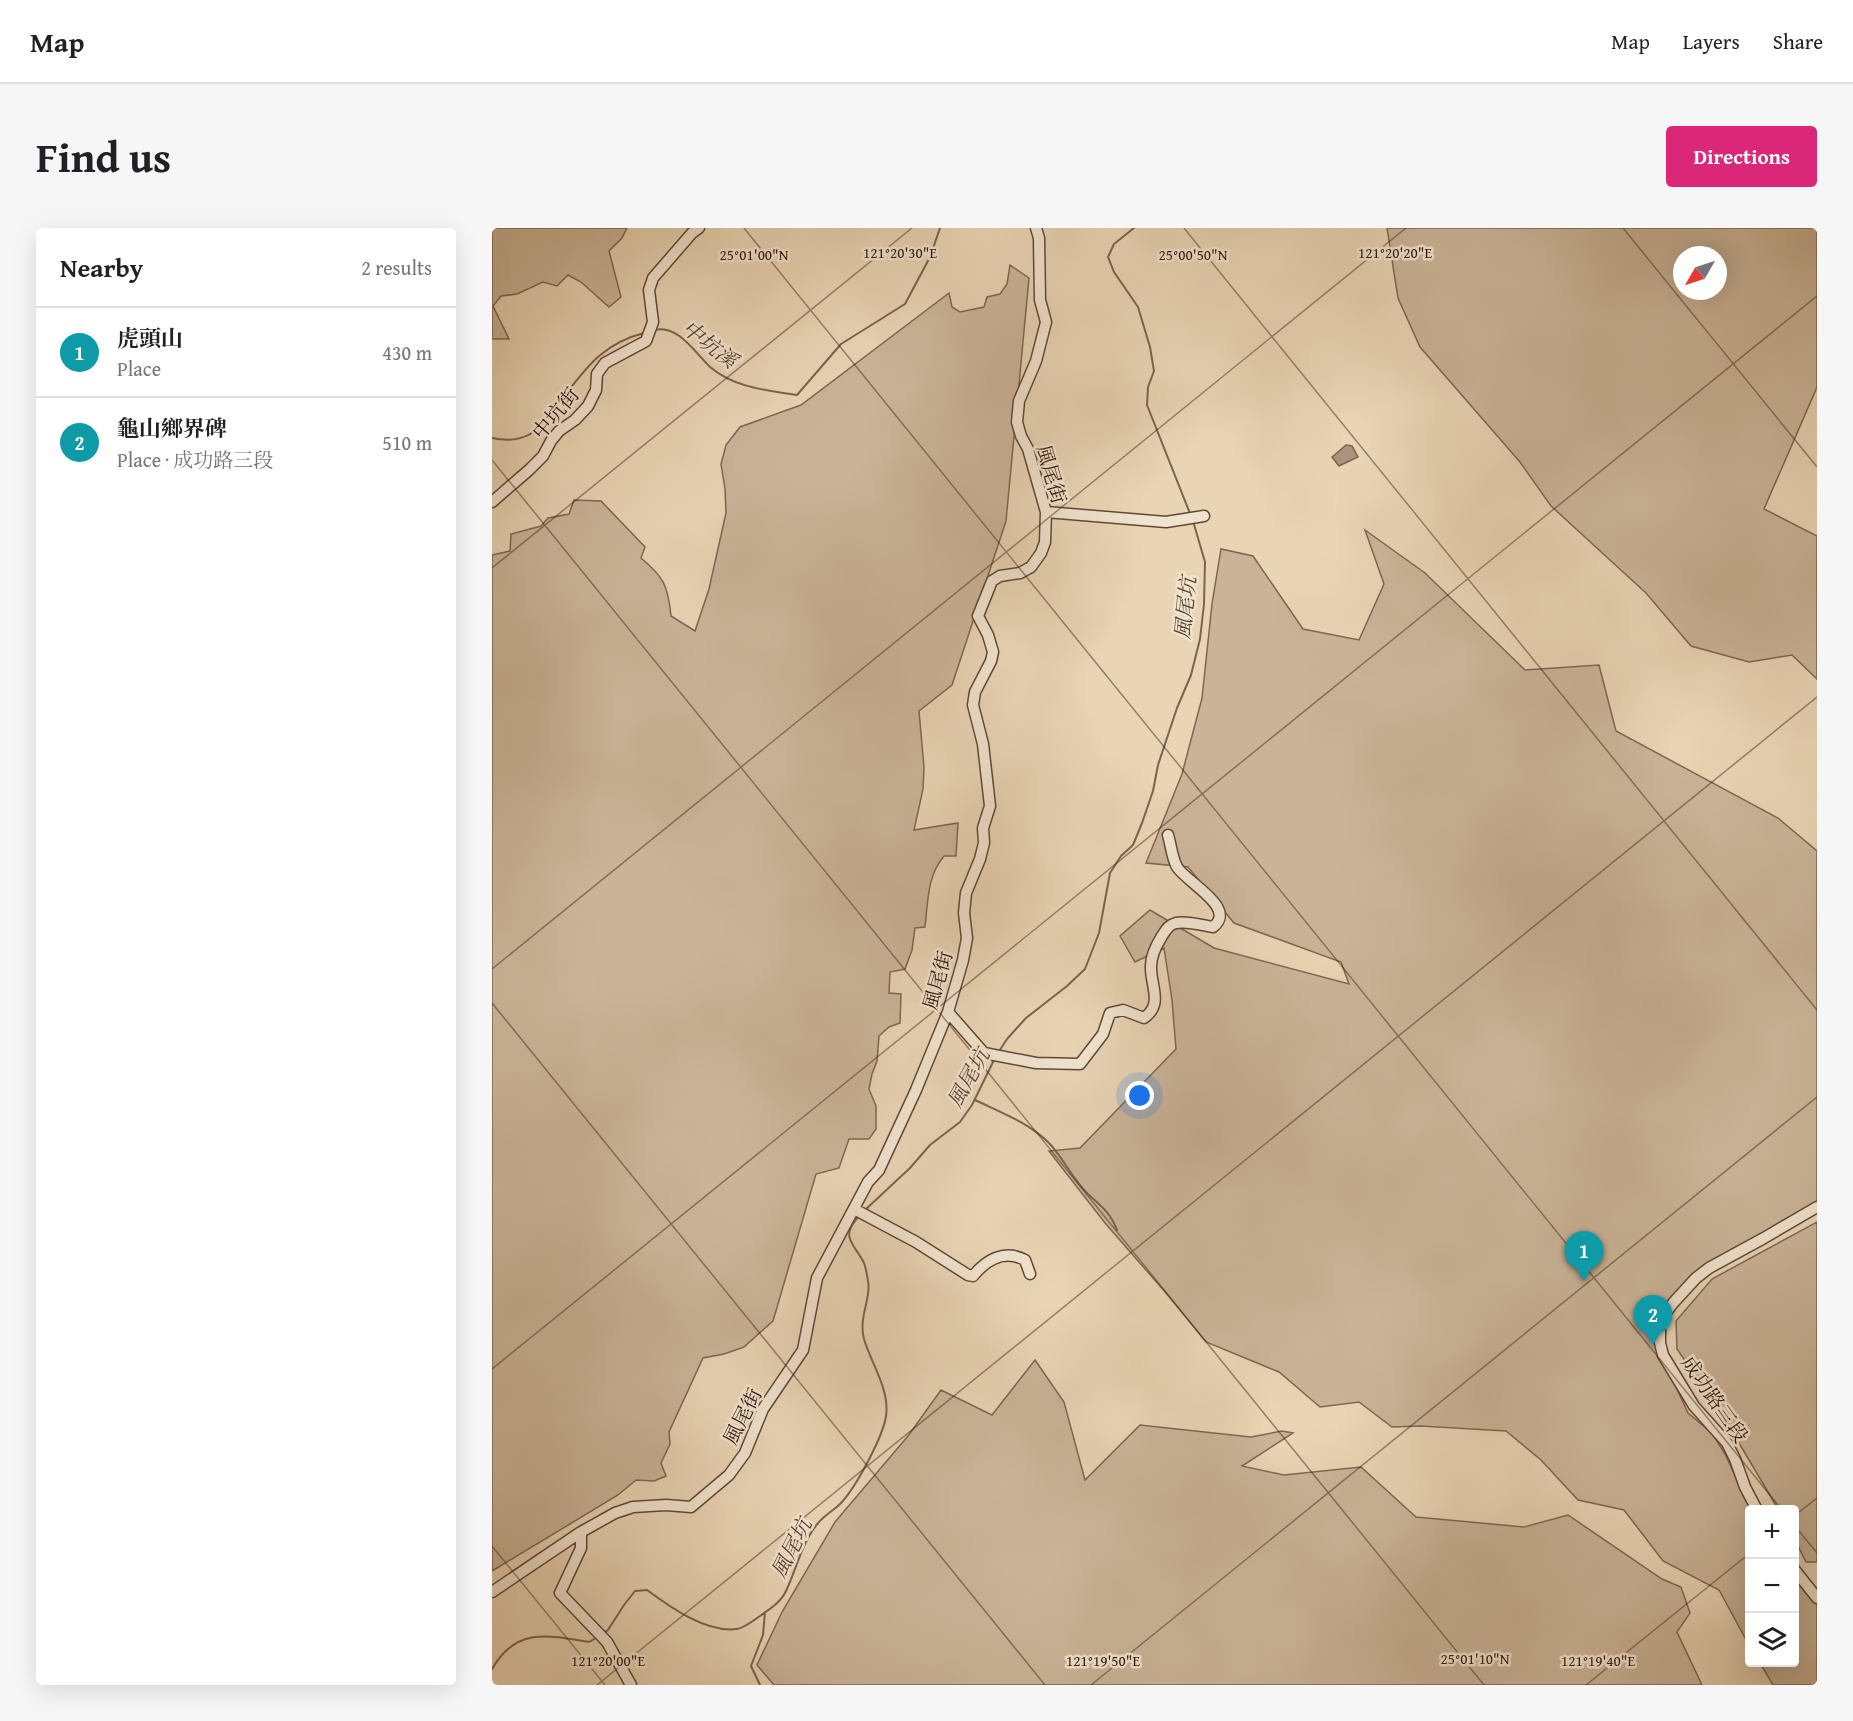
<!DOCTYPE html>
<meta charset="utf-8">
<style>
:root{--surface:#fff;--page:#f6f6f6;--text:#202124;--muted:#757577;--line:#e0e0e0;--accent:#db2777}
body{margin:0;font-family:"Gentium Book Plus","Noto Serif TC",serif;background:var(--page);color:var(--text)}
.controls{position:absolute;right:18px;bottom:18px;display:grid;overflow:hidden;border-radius:6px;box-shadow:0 6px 24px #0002}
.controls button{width:54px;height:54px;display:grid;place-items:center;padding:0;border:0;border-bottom:2px solid var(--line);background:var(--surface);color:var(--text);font:30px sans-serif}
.compass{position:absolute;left:1181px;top:18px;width:54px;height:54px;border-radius:50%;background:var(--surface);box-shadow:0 6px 24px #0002;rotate:231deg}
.you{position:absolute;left:648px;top:868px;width:21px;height:21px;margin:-15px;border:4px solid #fff;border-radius:50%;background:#1a73e8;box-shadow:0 0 0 9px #1a73e833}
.badge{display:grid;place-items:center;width:39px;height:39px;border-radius:50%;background:var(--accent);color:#fff;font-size:20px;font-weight:700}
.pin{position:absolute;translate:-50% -50px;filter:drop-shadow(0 2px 3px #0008)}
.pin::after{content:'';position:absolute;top:32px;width:21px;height:18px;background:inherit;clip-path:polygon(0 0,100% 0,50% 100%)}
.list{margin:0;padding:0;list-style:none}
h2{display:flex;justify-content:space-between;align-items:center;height:78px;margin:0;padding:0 24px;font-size:26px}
h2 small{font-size:20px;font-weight:400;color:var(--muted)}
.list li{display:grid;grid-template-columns:39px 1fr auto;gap:18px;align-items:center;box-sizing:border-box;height:90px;padding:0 24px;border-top:2px solid var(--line)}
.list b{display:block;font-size:22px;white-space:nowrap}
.list p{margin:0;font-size:20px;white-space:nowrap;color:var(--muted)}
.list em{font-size:20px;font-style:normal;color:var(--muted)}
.icon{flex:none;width:33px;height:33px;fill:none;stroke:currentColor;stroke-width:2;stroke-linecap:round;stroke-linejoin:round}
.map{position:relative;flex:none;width:1325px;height:1457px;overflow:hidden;border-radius:6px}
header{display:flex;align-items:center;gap:36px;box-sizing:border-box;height:84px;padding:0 30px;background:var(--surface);border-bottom:2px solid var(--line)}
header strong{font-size:28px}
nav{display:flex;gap:33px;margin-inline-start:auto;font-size:21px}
.intro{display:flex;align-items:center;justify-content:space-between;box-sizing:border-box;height:144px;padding:0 36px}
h1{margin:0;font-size:42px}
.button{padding:15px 27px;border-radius:6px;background:var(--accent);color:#fff;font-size:21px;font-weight:700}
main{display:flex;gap:36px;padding:0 36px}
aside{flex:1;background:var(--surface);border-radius:6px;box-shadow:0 6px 24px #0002}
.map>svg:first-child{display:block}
</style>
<header>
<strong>Map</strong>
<nav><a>Map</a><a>Layers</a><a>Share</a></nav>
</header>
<div class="intro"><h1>Find us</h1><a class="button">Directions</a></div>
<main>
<aside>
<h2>Nearby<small>2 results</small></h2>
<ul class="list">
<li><span class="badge" style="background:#0f9aa8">1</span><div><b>虎頭山</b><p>Place</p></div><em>430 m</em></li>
<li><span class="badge" style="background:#0f9aa8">2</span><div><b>龜山鄉界碑</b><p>Place · 成功路三段</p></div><em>510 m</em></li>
</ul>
</aside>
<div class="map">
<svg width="1325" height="1457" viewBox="0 0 1325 1457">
<rect width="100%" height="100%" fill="#e9d4b4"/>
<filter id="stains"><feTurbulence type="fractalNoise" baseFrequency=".00333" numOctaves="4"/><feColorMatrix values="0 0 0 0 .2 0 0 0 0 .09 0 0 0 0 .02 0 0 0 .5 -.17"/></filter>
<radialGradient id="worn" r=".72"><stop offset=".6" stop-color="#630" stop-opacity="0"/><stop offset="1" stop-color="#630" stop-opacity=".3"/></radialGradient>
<path fill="#cab498" stroke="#7e6654" stroke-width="1.5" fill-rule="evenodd" d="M0,0H135L130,10L117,23L129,69L117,79L89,54L76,47L65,58L51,54L25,66L9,68L1,78L17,111H0Z
M895,0H1325V159L1272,281L1325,308V451L1300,427L1257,434L1199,418L1154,365L1059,278L1028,234L928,119L906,70ZM1190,27H1226V63H1190Z
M518,37L537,50L514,293L460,457L427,483L432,539L431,561L422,602L466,595L464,628H452C435,648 436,674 433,699L423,700L420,722L413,741L398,744L397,765L409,766L408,795L397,799L387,808L385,833L380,846L377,861L384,878V901L377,911H357L347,940L324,946L281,1093L252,1119L232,1126L211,1130L177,1204L178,1216L169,1235L174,1248L162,1253L144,1252L126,1267L0,1343V327L18,323L19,306L49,298L56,290L77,286L82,272L109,273L153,319L149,330C172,349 176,358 179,388L203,403L217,361L234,285L233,261L229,236L234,217L248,199L309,177L457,65L460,79L468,84L492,79L495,69L508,66L515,56Z
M873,302L933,345L1033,442L1107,437L1124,503L1286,590L1325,623V975L1181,1067L1161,1101L1163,1113L1196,1185L1220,1205L1233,1226L1259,1281L1258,1282L1257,1417L1227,1362L1171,1333L1132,1282L1086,1272L1049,1232L1014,1203L929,1198L900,1199L867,1174L828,1179L787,1144L714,1114L674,1065L613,995L557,923L588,920L684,821L680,772L672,720L643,734L628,708L658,682L722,720L857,756L849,734L742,695L696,639L654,635L690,546L710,470L720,376L729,321L761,328L811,401L867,412L892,356Z
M1325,994V1334H1314L1303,1312L1302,1282L1286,1281L1231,1188L1185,1121L1184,1093L1220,1051Z
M543,1132L572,1174L593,1252L648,1197L759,1209L790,1203L801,1205L750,1238L792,1247L869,1239L924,1289L1032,1299L1076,1287L1170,1351L1189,1359L1198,1385L1185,1404L1210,1457H282L265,1437L290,1384L343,1294L416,1208L449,1162L500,1187Z
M1303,1349L1325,1376V1457H1281L1268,1435L1302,1434Z"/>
<path fill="#ab947c" stroke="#7b6350" stroke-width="1.5" d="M854,217L860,218L866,229L847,238L840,229Z"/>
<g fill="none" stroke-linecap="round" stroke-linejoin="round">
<path stroke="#7b6350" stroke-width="2" d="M642,0L622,16L616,29L622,44L646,79L658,119L662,143L656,159L655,177L699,288
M163,102C186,96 204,126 218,139C243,160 274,162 305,167L349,116L413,76L438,29L448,0
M0,210C34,217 46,203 65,178C76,163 93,140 107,128C120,117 136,109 152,105
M506,825L515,811L534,790L575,758L593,741L607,705L618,645L629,628L641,617L650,595L661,563L666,537L685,480L699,447L708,411L712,376L713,334L701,293
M483,872C508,884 535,894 556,914C571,929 581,952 596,966C610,979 617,983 625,1002
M373,982L418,940L438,917L468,894L480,877L502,832
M112,1405L116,1402L132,1377L143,1363L155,1362C178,1379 214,1405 245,1401C252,1400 262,1392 268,1388C278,1381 289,1374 294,1363C305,1340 310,1313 327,1294C333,1287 342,1282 348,1276C363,1261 391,1209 394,1188C398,1162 379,1135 372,1111C366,1089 380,1069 376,1053C375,1047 374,1040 372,1035C362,1015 347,1010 367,988
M0,1441C24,1399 56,1407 97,1414L104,1410
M268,1457L259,1438L271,1407L273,1384"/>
<g stroke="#604838" stroke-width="13">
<path id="minor" d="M0,274L37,242L51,228L59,213L67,203L83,192L96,178L104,162L105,146L113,135L154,113L161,94L157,62L161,50L200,5L207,0
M554,284L674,294L712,288
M456,784L492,825L544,835L588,836L611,806L618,785L631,782L652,790C672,776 658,757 659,738C659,728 665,716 670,708C674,702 676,697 684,695C695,693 709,697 721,699C746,680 694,654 685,639C680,630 679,617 676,607
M362,981L424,1014L476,1047L481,1048C494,1032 512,1021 533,1032L538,1046
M1265,1282L1253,1259L1243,1231L1235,1215L1202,1178L1171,1127L1168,1115V1099L1172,1087L1182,1074L1204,1050L1217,1040L1272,1010L1325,979
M89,1304V1320L68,1365L115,1414L139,1457
M1302,1341L1325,1370
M0,1364L89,1304L123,1285L141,1279L174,1277L199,1279L237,1247L253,1225L271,1181L311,1122L325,1050L376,954L387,942L424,862L456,784L471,732L475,710L472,685L474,665L488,631L492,615L491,600L498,578L491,516L481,477L483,464L499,433L501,424L496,407L486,388L500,353L508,348L528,345L539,339L549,325L553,314L554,284L536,221L529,208L525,194L527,173L544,133L554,94L548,72L547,10L544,0"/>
</g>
<use href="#minor" stroke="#f1e3ce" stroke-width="10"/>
</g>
<path fill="none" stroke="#32190f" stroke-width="1.5" stroke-opacity="0.45" d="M252,0L1290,1282M692,0L1325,782M1131,0L1325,239M0,232L992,1457M0,340L420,0M0,741L914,0M0,775L553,1457M0,1141L1325,68M1302,1288L1325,1270M1302,1297L1325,1325M0,1318L113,1457M105,1457L1325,469M599,1457L1325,869M1094,1457L1258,1325"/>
<g text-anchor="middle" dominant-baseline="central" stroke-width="5" stroke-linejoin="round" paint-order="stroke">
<g font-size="20" fill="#32190f" stroke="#f1e3ce">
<text transform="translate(63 185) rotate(-50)">中坑街</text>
<text transform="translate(560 246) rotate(74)">風尾街</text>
<text transform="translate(445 752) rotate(-74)">風尾街</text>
<text transform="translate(1223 1171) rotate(55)">成功路三段</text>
<text transform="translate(250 1188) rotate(-63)">風尾街</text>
</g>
<g font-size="21" font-style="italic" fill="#5c4435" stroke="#f1e3ce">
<text transform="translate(218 116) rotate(38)">中坑溪</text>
<text transform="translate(693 380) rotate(-84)">風尾坑</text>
<text transform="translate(476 850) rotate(-61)">風尾坑</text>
<text transform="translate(299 1320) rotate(-63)">風尾坑</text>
</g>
</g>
<g font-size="15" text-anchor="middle" fill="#32190f" stroke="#f1e3ce" stroke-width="5" stroke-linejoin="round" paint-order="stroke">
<text x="408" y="30">121°20'30"E</text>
<text x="903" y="30">121°20'20"E</text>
<text x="262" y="32">25°01'00"N</text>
<text x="701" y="32">25°00'50"N</text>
<text x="983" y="1436">25°01'10"N</text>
<text x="116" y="1438">121°20'00"E</text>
<text x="611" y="1438">121°19'50"E</text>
<text x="1106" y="1438">121°19'40"E</text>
</g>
<rect width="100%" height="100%" filter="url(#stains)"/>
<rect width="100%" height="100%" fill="url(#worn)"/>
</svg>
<div class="controls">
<button>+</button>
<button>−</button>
<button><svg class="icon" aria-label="layers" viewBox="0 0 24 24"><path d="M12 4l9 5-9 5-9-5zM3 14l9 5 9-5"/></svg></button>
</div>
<svg class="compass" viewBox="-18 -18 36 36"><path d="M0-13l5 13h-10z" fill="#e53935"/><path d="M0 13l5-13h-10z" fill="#757577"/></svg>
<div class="you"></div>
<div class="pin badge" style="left:1092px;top:1053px;background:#0f9aa8">1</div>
<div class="pin badge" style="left:1161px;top:1117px;background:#0f9aa8">2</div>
</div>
</main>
